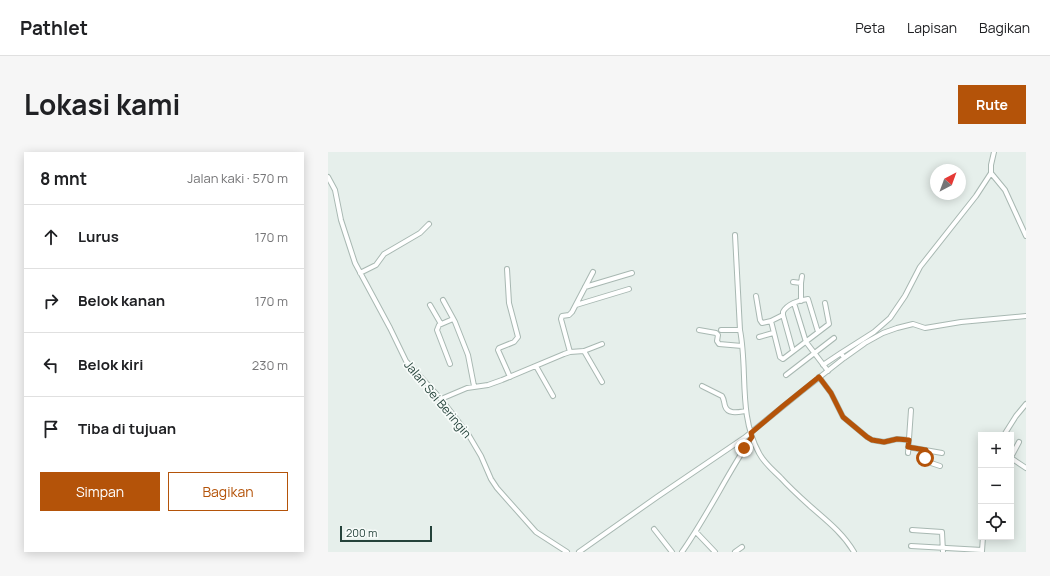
<!DOCTYPE html>
<html lang="id">
<meta charset="utf-8">
<style>
:root{--surface:#fff;--page:#f6f6f6;--text:#202124;--muted:#757577;--line:#e0e0e0;--accent:#b45309}
body{margin:0;font-family:Manrope,sans-serif;background:var(--page);color:var(--text)}
.controls{position:absolute;right:12px;bottom:12px;display:grid;overflow:hidden;border-radius:0px;box-shadow:0 2px 10px #0003}
.controls button{width:36px;height:36px;display:grid;place-items:center;padding:0;border:0;border-bottom:1px solid var(--line);background:var(--surface);color:var(--text);font:20px sans-serif}
.compass{position:absolute;left:602px;top:12px;width:36px;height:36px;border-radius:50%;background:var(--surface);box-shadow:0 2px 10px #0003;rotate:41deg}
.scale{position:absolute;left:12px;bottom:10px;width:92px;box-sizing:border-box;padding-left:4px;border:2px solid #24423a;border-top:0;font-size:11px;line-height:14px;white-space:nowrap;color:#24423a;-webkit-text-stroke:3px #f7fbf9;paint-order:stroke}
.stop{position:absolute;width:12px;height:12px;margin:-9px;border:3px solid #b45309;border-radius:50%;background:#fff}
.stop.end{background:#b45309;border-color:#fff;box-shadow:0 1px 4px #0008}
.list{margin:0;padding:0;list-style:none}
h2{display:flex;justify-content:space-between;align-items:center;height:52px;margin:0;padding:0 16px;font-size:17px}
h2 small{font-size:13px;font-weight:400;color:var(--muted)}
.list li{display:grid;grid-template-columns:26px 1fr auto;gap:12px;align-items:center;box-sizing:border-box;height:64px;padding:0 16px;border-top:1px solid var(--line)}
.list b{display:block;font-size:15px;white-space:nowrap}
.list em{font-size:13px;font-style:normal;color:var(--muted)}
.actions{display:flex;gap:8px;padding:12px 16px}
.actions a{flex:1;padding:9px 0;border:1px solid var(--accent);border-radius:0px;text-align:center;font-size:14px;color:var(--accent)}
.actions .main{background:var(--accent);color:#fff}
.icon{flex:none;width:22px;height:22px;fill:none;stroke:currentColor;stroke-width:2;stroke-linecap:round;stroke-linejoin:round}
.map{position:relative;flex:none;width:698px;height:400px;overflow:hidden;border-radius:0px}
header{display:flex;align-items:center;gap:24px;box-sizing:border-box;height:56px;padding:0 20px;background:var(--surface);border-bottom:1px solid var(--line)}
header strong{font-size:19px}
nav{display:flex;gap:22px;margin-inline-start:auto;font-size:14px}
.intro{display:flex;align-items:center;justify-content:space-between;box-sizing:border-box;height:96px;padding:0 24px}
h1{margin:0;font-size:28px}
.button{padding:10px 18px;border-radius:0px;background:var(--accent);color:#fff;font-size:14px;font-weight:700}
main{display:flex;gap:24px;padding:0 24px}
aside{flex:1;background:var(--surface);border-radius:0px;box-shadow:0 2px 10px #0003}
.map>svg:first-child{display:block}
</style>
<header>
<strong>Pathlet</strong>
<nav><a>Peta</a><a>Lapisan</a><a>Bagikan</a></nav>
</header>
<div class="intro"><h1>Lokasi kami</h1><a class="button">Rute</a></div>
<main>
<aside>
<h2>8 mnt<small>Jalan kaki · 570 m</small></h2>
<ul class="list">
<li><svg class="icon" aria-label="ahead" viewBox="0 0 24 24"><path d="M12 20V5M6 11l6-6 6 6"/></svg><div><b>Lurus</b></div><em>170 m</em></li>
<li><svg class="icon" aria-label="right" viewBox="0 0 24 24"><path d="M7 20v-9h11M14 6l5 5-5 5"/></svg><div><b>Belok kanan</b></div><em>170 m</em></li>
<li><svg class="icon" aria-label="left" viewBox="0 0 24 24"><path d="M17 20v-9H6M10 6l-5 5 5 5"/></svg><div><b>Belok kiri</b></div><em>230 m</em></li>
<li><svg class="icon" aria-label="arrive" viewBox="0 0 24 24"><path d="M6 21V4h12l-3 4 3 4H6"/></svg><div><b>Tiba di tujuan</b></div></li>
</ul>
<div class="actions"><a class="main">Simpan</a><a>Bagikan</a></div>
</aside>
<div class="map">
<svg width="698" height="400" viewBox="0 0 698 400">
<rect width="100%" height="100%" fill="#e6efeb"/>
<g fill="none" stroke-linecap="round" stroke-linejoin="round">
<g stroke="#a8b8b2" stroke-width="6">
<path id="minor" d="M666,0L663,13V21L677,38L698,84
M0,25L7,38L13,68L27,111L62,176L78,209L113,247L140,282L153,304L163,327L169,336L208,380L239,400
M407,83L412,178
M179,117L181,151L190,185L186,190L171,196L170,198L182,225
M32,121L48,113L56,102L92,81L101,72
M465,130L473,131V149
M473,131L474,124
M257,135L304,121
M428,144L432,168L434,171L443,169L455,163
M115,148L127,170L140,203L146,234
M466,151L478,190L500,219
M102,153L113,172
M248,153L301,137
M443,169L452,205L455,207L501,172L497,151
M371,178L388,181L390,183L389,189L391,192L414,194
M393,178H412C420,218 410,263 431,301C436,311 445,318 453,326C462,336 472,345 482,354C498,368 515,381 526,400
M431,185L445,181
M256,199L274,230
M465,199L455,163V160C459,152 471,148 480,147L490,180
M242,200L256,199L274,192
M513,201L546,180L562,166L577,144L592,115L648,44L663,21
M122,212L109,178L111,173L125,167
M495,213L513,201L516,206
M208,214L225,244
M458,223L506,186
M491,225L503,241L515,265L539,285L544,288L556,290L569,287L581,288
M374,234L394,244C396,247 396,250 397,254C400,263 411,260 418,259
M113,247L139,236L160,233L174,228L236,202L242,200L233,167L234,164L241,163L244,160L265,120
M676,283L688,264L698,252
M580,295L614,301
M598,298L597,309L612,314
M580,301L583,258
M683,305L691,290
M683,306L698,316
M326,377L344,400
M584,378L614,380L615,400
M368,380L387,400
M583,394L654,398
M654,399L655,385
M251,400L329,345L416,286L474,239L516,206L537,191L555,181L569,176L585,172L597,176L633,170L698,164
M354,400C380,363 399,322 424,285
M407,400L414,395"/>
</g>
<use href="#minor" stroke="#fff" stroke-width="4"/>
</g>
<g fill="none" stroke-linecap="round" stroke-linejoin="round">
<path stroke="#b45309" stroke-width="5" d="M416,296L424,285L423,281L455,254L491,225L503,241L515,265L539,285L544,288L556,290L569,287L581,288L580,295L598,298L597,306"/>
</g>
<g text-anchor="middle" dominant-baseline="central" stroke-width="3.5" stroke-linejoin="round" paint-order="stroke">
<g font-size="12" fill="#24423a" stroke="#f7fbf9">
<text transform="translate(110 247) rotate(50)">Jalan Sei Beringin</text>
</g>
</g>
</svg>
<div class="controls">
<button>+</button>
<button>−</button>
<button><svg class="icon" aria-label="locate" viewBox="0 0 24 24"><circle cx="12" cy="12" r="6"/><path d="M12 2v4M12 18v4M2 12h4M18 12h4"/></svg></button>
</div>
<svg class="compass" viewBox="-18 -18 36 36"><path d="M0-13l5 13h-10z" fill="#e53935"/><path d="M0 13l5-13h-10z" fill="#757577"/></svg>
<div class="scale">200 m</div>
<div class="stop" style="left:597px;top:306px"></div>
<div class="stop end" style="left:416px;top:296px"></div>
</div>
</main>
